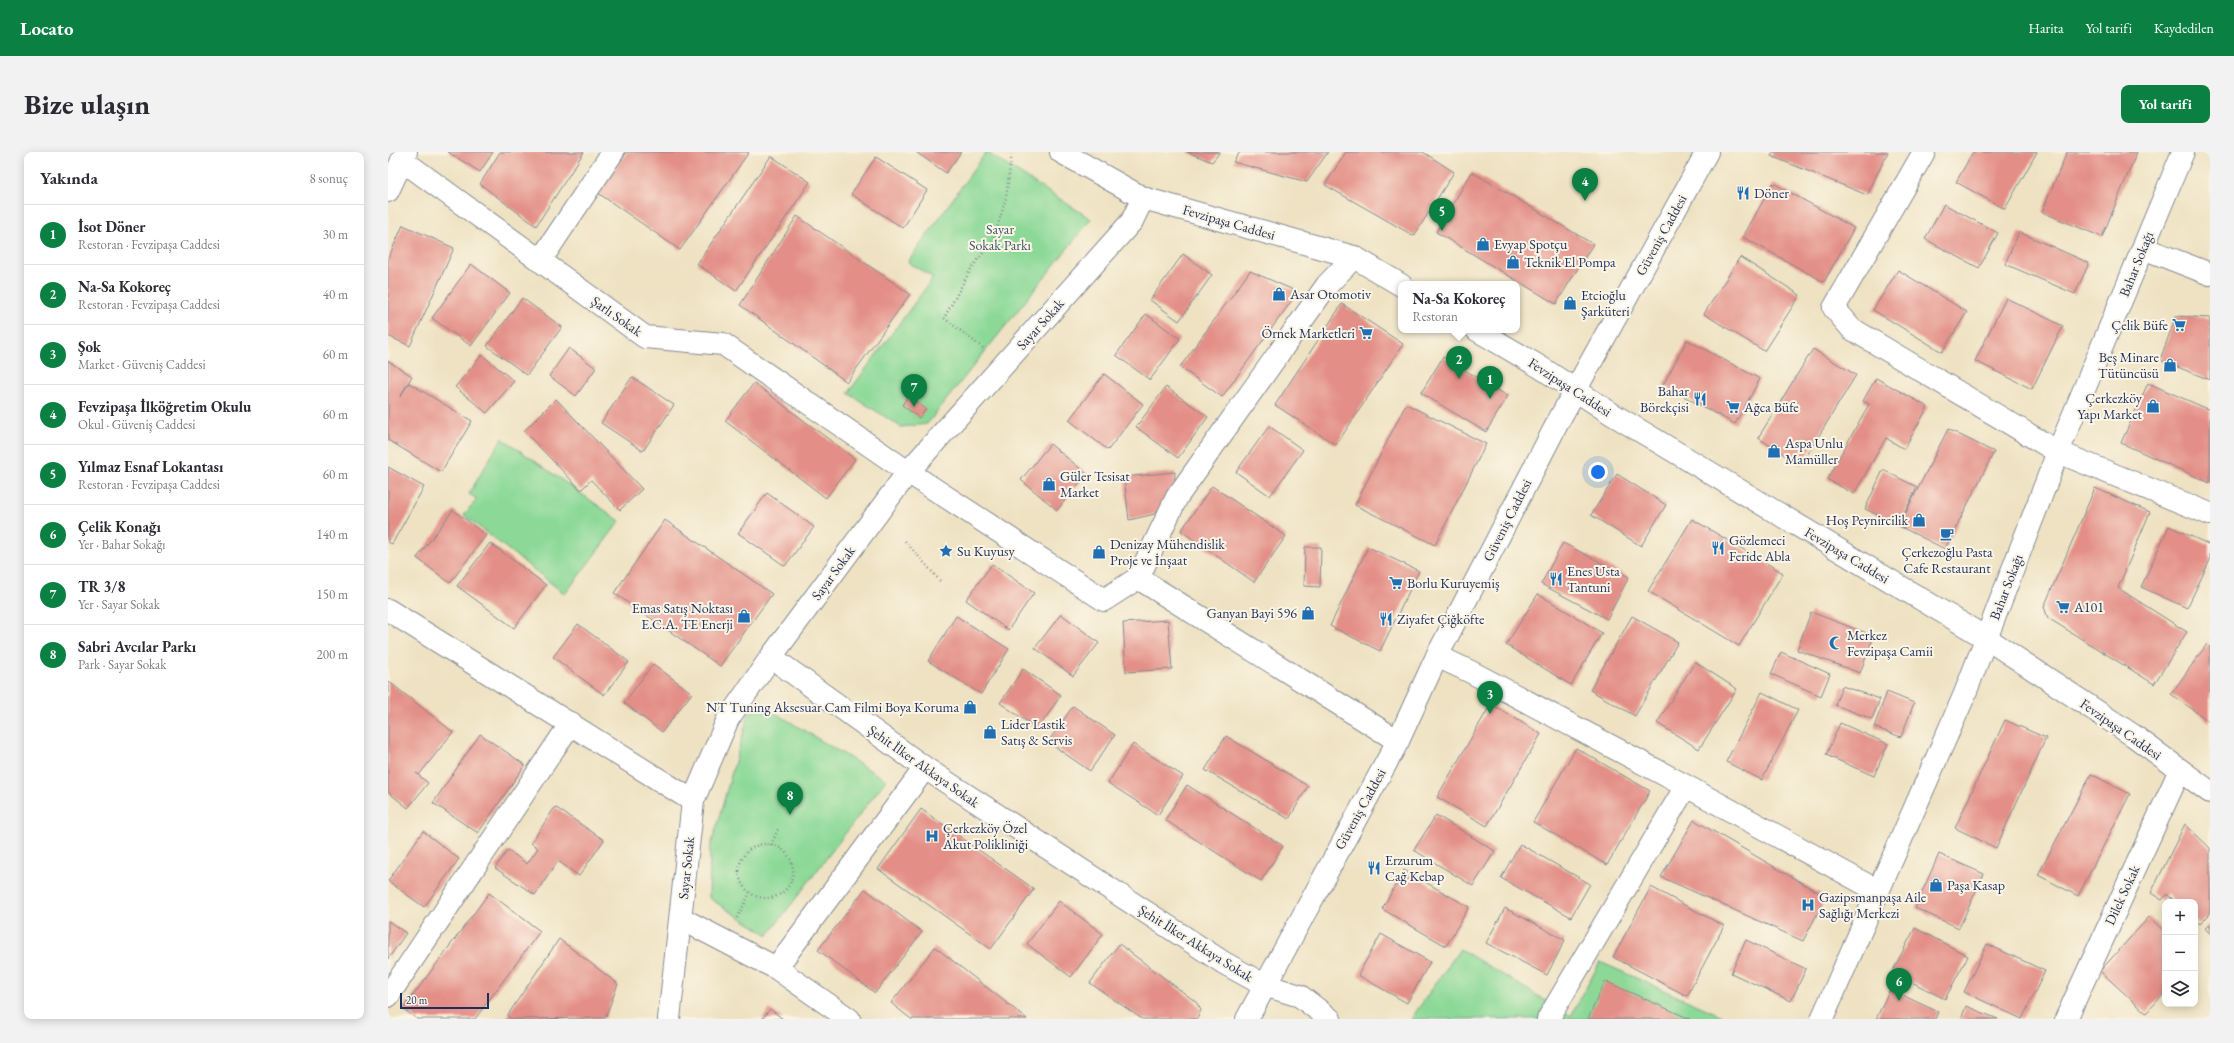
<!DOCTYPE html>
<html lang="tr">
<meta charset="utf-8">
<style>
:root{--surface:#fff;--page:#f2f2f3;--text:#2b2b33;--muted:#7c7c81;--line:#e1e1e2;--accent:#0b8043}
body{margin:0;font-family:"EB Garamond",serif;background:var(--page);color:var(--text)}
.controls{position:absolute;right:12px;bottom:12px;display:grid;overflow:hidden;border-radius:8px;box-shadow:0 2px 10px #0003}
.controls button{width:36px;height:36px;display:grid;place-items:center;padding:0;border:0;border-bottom:1px solid var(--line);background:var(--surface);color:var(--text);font:20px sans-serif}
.scale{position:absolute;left:12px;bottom:10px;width:89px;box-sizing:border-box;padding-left:4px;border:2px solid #1b2f5e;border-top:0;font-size:11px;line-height:14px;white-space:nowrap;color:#1b2f5e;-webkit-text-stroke:3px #fcf5e5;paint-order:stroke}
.you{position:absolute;left:1210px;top:320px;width:14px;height:14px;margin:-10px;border:3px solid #fff;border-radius:50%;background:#1a73e8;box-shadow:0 0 0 6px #1a73e833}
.badge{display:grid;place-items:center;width:26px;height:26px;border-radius:50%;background:var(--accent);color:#fff;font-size:13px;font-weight:700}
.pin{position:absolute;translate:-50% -33px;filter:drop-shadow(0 1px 2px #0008)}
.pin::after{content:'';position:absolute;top:21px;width:14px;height:12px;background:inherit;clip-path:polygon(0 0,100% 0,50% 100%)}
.popup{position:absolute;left:1010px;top:129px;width:122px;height:52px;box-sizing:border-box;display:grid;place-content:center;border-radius:8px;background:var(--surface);filter:drop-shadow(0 1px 3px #0005);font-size:13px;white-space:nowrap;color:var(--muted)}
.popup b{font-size:15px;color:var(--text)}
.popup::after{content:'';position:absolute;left:50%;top:100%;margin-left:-8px;border:8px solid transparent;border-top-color:var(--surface)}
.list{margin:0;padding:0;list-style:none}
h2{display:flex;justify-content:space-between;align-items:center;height:52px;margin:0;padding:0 16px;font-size:17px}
h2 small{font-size:13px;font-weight:400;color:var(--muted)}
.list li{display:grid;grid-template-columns:26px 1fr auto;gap:12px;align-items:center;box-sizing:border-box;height:60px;padding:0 16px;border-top:1px solid var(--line)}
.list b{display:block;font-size:15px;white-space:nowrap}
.list p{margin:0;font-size:13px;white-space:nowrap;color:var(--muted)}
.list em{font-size:13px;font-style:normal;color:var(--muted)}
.icon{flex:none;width:22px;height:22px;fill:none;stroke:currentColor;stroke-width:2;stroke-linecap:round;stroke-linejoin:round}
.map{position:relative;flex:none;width:1822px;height:867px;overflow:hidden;border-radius:8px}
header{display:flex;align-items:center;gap:24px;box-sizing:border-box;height:56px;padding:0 20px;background:var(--accent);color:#fff}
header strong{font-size:19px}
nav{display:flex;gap:22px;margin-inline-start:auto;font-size:14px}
.intro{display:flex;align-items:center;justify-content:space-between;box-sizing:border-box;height:96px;padding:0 24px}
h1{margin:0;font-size:28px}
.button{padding:10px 18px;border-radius:8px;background:var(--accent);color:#fff;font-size:14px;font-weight:700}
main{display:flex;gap:24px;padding:0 24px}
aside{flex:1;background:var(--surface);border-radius:8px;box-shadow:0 2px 10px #0003}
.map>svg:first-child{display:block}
</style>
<header>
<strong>Locato</strong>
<nav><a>Harita</a><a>Yol tarifi</a><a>Kaydedilen</a></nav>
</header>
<div class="intro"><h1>Bize ulaşın</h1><a class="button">Yol tarifi</a></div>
<main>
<aside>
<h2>Yakında<small>8 sonuç</small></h2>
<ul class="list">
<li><span class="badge">1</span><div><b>İsot Döner</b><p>Restoran · Fevzipaşa Caddesi</p></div><em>30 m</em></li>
<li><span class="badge">2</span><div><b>Na-Sa Kokoreç</b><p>Restoran · Fevzipaşa Caddesi</p></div><em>40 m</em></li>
<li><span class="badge">3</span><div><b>Şok</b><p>Market · Güveniş Caddesi</p></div><em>60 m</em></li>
<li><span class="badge">4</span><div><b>Fevzipaşa İlköğretim Okulu</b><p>Okul · Güveniş Caddesi</p></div><em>60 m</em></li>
<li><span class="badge">5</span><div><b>Yılmaz Esnaf Lokantası</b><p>Restoran · Fevzipaşa Caddesi</p></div><em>60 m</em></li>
<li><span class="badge">6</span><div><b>Çelik Konağı</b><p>Yer · Bahar Sokağı</p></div><em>140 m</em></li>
<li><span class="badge">7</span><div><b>TR 3/8</b><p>Yer · Sayar Sokak</p></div><em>150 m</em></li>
<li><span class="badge">8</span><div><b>Sabri Avcılar Parkı</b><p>Park · Sayar Sokak</p></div><em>200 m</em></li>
</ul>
</aside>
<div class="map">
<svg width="1822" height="867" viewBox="0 0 1822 867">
<rect width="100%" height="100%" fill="#fcf5e5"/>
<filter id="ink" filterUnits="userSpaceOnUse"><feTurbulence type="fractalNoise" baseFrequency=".025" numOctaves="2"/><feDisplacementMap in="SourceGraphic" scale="8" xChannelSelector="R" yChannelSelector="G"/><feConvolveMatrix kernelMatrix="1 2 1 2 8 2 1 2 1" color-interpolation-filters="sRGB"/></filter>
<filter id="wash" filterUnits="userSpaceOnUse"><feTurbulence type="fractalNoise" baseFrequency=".012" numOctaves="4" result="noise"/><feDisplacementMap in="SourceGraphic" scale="16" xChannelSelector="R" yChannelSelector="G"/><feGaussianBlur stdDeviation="0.9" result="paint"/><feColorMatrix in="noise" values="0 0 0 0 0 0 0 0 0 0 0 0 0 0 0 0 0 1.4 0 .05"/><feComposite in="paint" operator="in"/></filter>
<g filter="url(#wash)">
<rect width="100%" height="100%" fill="#eee2c2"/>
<path fill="#8cd997" stroke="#54847a" d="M598,0L703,67L539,272L513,275L460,241L545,126L520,110Z
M114,286L232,369L177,442L76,363L89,347L81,342Z
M376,554L498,628L380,783L321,746L322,697L361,561Z
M1072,797L1183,864L1212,810L1341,867H1023Z"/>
<g id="blocks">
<path fill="#e38f87" d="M60,0H105L92,20Z
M112,0H196L148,74L92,32Z
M239,0H361L292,98L210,41Z
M528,0H573L558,21Z
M799,0H832L824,10Z
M852,0H940L919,30L845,10Z
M958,0H1035L1066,20L1026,84L937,33Z
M1385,0H1500L1479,43L1383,4Z
M1585,0H1649L1617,57L1568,30Z
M1679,0H1749L1714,85L1654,60Z
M383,4L422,30L348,139L309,112Z
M488,5L539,38L515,76L463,42Z
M1084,20L1205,92L1168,152L1048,80Z
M1385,31L1466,76L1436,130L1355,85Z
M1556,52L1610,81L1591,116L1537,87Z
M409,64L522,142L459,230L352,153Z
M15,73L66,96L22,194L0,184V107Z
M1631,80L1701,111L1687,142L1617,112Z
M795,102L824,123L791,169L762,148Z
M1352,105L1412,143L1376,199L1316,162Z
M83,112L122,141L83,194L44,166Z
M1510,118L1579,160L1554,200L1485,158Z
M862,119L910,140L834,245L792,215Z
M134,146L174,175L139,223L99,194Z
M1618,146L1675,174L1644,237L1587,209Z
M954,152L1015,192L948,293L887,253Z
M758,162L792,187L762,228L728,203Z
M1788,164L1822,166V228L1772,208Z
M1299,188L1372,227L1347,272L1275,233Z
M181,196L208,216L188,244L161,224Z
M1425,197L1468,223L1413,313L1370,286Z
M94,203L126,229L99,261L67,235Z
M1055,205L1120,244L1098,280L1033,241Z
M0,209L24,224L12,245L21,231L84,269L53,320L0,288Z
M716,222L755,252L720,298L681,268Z
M244,225L286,253L255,299L213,271Z
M1488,226L1540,255L1516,297L1498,286L1466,342L1439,327L1481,252L1475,249Z
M366,231L467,307L438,346L337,269Z
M1760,231L1822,258V331L1733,291Z
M778,235L820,265L790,306L748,275Z
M520,244L538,257L531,266L514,253Z
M168,247L254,337L232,358L203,328L193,338L136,279Z
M1018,252L1098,292L1047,393L967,353Z
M881,274L915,298L882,344L848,320Z
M1560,277L1606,300L1557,397L1511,374Z
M662,292L699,322L669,358L633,328Z
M0,315L36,335L4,392L0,390Z
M1495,318L1529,335L1511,373L1477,357Z
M787,320L786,340L767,362L741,368L736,325Z
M1229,322L1278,353L1253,394L1203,363Z
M824,334L898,384L866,430L793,379Z
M1707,336L1762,360L1730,436L1799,480L1766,532L1660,466L1656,455Z
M379,341L426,375L397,414L350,381Z
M65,358L98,383L62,431L29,406Z
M1304,367L1395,421L1351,494L1260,439Z
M277,368L384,442L332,514L226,441Z
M1781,374L1822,393V408L1799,456L1753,435Z
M102,391L158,433L126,476L69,434Z
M1175,391L1241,425L1219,467L1153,432Z
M917,395H933L932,435L916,434Z
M980,395L1031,419L992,499L942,474Z
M604,412L646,441L620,478L578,448Z
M1150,442L1214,481L1183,533L1118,493Z
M1423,460L1486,484L1472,521L1409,498Z
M673,462L711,491L685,524L647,496Z
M568,464L621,497L593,542L540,509Z
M1244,464L1290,490L1247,564L1202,538Z
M780,468L784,517L738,520L735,471Z
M190,472L241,510L216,543L165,505Z
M1819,492L1822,495V570L1783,542Z
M1393,500L1442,522L1433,544L1383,522Z
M1307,510L1349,537L1311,597L1269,571Z
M265,512L304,541L274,580L236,551Z
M635,517L673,543L650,577L612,551Z
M0,529L65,580L31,623L28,621L40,631L20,656L0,640Z
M1454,534L1492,547L1484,567L1447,553Z
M1374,540L1410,558L1374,628L1338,610Z
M1499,540L1526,551L1513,585L1486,575Z
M1103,552L1153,582L1099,674L1049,645Z
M685,554L727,583L702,619L660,590Z
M1617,568L1658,586L1608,696L1567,676Z
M1452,571L1500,592L1486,624L1438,603Z
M92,582L137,613L90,681L45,651Z
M838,584L920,634L901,667L817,618Z
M745,592L795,624L770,663L720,631Z
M1188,596L1262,639L1219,713L1145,670Z
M1703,622L1742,642L1690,744L1650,723Z
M799,633L895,694L873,729L777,668Z
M167,655L216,688L191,724L170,709L147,743L107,716L120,698L139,712L150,696L143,691Z
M533,657L646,737L603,797L490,717Z
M1048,663L1107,699L1085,734L1026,698Z
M1306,668L1438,745L1415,789L1273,725Z
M1797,672L1822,696V762L1812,772L1807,768V750H1787L1779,742L1774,748L1763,741Z
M35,679L71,707L36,755L0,729Z
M1132,692L1202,732L1183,765L1113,726Z
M1551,702L1596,722L1571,776L1527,756Z
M1016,718L1081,755L1058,794L994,757Z
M1263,735L1336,774L1299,844L1225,805Z
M477,737L534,780L487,841L430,798Z
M101,741L152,779L87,867H29L15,857Z
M671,749L715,782L683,825L639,792Z
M1117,756L1177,788L1159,823L1098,791Z
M1761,765L1777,780V841L1758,861L1712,819Z
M0,769L18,781L0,807Z
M1822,772V782L1817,776Z
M1527,776L1580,804L1557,847L1504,820Z
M993,782L1042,810L1019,851L970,823Z
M171,787L230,832L217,866L123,867L119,864Z
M1358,788L1418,817L1403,849L1343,821Z
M731,792L808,850L813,858L809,867H754L702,831Z
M1599,792L1657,819L1634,867L1576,840Z
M547,795L639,867H523L503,851Z
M1217,829L1302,867H1200Z
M1502,837L1550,860L1547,867H1488Z
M1578,854L1610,867H1573Z
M382,857L395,867H374Z"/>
</g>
</g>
<g filter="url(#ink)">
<use href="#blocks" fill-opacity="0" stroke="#848890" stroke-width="1"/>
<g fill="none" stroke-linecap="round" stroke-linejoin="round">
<g stroke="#848890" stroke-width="24">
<path id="minor" d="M1536,0L1446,156L1464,177L1670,300L1822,362
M14,8L257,185L335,192L520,320L716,448L750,426L1010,589
M0,39L18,0
M1755,96L1822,122
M152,109L225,0
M750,426L789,345L939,133L966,105
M0,458L305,649
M1049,504L1083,520L1298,634L1490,739
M383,505L537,616L836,811L876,833L912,844L942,867
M292,766L388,816L461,867
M388,816L537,616
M0,844L183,571
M281,867L305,649L340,567L383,505L520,320L744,69L755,46
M1160,867L1298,634
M1434,867L1576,544L1670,300L1795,0
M1678,867L1792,618"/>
</g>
<g stroke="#848890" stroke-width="24">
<path id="tertiary" d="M673,0L755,46L966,105L1013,133
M1089,178L1152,215L1224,262L1598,486L1746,584L1822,640
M859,867L1010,589L1049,504L1172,266L1319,0"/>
</g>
<path stroke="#848890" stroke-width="2.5" stroke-dasharray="1 3" stroke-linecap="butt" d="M595,196L556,166L583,117L606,86L618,46L624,0
M517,389L553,430
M351 719a27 27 0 1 1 54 0a27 27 0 1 1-54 0Z
M383,693L391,675
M349,766L362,741"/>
<use href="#minor" stroke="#fff" stroke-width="22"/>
<use href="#tertiary" stroke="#fff" stroke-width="22"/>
</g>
</g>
<defs>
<g id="restaurant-bare" transform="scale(1.08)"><path d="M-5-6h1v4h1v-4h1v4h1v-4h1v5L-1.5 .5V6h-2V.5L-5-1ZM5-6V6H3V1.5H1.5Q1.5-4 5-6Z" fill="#1f6fb2" stroke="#fcf5e5" stroke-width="2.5" paint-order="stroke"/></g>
<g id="shop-bare" transform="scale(1.08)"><path d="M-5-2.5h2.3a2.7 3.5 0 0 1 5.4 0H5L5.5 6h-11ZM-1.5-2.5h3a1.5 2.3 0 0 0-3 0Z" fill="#1f6fb2" stroke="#fcf5e5" stroke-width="2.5" paint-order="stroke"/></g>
<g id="supermarket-bare" transform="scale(1.08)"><path d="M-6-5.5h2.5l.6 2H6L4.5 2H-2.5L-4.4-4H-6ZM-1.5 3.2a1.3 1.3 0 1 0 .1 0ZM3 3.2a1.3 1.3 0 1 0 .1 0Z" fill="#1f6fb2" stroke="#fcf5e5" stroke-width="2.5" paint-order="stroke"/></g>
<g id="cafe-bare" transform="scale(1.08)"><path d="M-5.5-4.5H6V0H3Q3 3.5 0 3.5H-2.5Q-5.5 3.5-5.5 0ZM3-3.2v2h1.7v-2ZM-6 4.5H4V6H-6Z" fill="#1f6fb2" stroke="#fcf5e5" stroke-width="2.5" paint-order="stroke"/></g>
<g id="sight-bare" transform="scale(1.08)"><path d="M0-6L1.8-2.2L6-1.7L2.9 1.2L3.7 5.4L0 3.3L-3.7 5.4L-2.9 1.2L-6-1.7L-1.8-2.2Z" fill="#1f6fb2" stroke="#fcf5e5" stroke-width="2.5" paint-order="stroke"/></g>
<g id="mosque-bare" transform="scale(1.08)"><path d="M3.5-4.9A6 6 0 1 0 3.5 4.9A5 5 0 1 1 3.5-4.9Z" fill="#1f6fb2" stroke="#fcf5e5" stroke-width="2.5" paint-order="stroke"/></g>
<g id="hospital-bare" transform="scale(1.08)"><path d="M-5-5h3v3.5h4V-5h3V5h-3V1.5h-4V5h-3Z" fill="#1f6fb2" stroke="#fcf5e5" stroke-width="2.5" paint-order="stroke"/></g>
</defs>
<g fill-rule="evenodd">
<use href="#restaurant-bare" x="1355" y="41"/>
<use href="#shop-bare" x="1095" y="92"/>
<use href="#shop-bare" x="1125" y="110"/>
<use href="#shop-bare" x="891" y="142"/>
<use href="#shop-bare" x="1182" y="151"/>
<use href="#supermarket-bare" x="1791" y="173"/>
<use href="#supermarket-bare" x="978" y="181"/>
<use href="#shop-bare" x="1782" y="213"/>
<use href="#restaurant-bare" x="1312" y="247"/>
<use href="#shop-bare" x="1765" y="254"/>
<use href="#supermarket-bare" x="1345" y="255"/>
<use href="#shop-bare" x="1386" y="299"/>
<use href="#shop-bare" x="661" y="332"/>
<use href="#shop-bare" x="1531" y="368"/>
<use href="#cafe-bare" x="1559" y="382"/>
<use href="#restaurant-bare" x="1330" y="396"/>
<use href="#sight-bare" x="558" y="399"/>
<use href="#shop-bare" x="711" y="400"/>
<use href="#restaurant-bare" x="1168" y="427"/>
<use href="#supermarket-bare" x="1008" y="431"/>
<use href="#supermarket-bare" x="1675" y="455"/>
<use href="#shop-bare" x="920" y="461"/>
<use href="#shop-bare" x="356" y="464"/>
<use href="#restaurant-bare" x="998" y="467"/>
<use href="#mosque-bare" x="1448" y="491"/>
<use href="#shop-bare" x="582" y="555"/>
<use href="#shop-bare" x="602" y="580"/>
<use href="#hospital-bare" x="544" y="684"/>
<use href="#restaurant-bare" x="986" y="716"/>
<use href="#shop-bare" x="1548" y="733"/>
<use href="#hospital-bare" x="1420" y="753"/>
</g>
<g text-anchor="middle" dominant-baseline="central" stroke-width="4" stroke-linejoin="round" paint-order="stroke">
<g font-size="14" fill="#1b2f5e" stroke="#fcf5e5" text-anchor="start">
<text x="1366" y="41">Döner</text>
<text x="1106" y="92">Evyap Spotçu</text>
<text x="1136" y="110">Teknik El Pompa</text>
<text x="902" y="142">Asar Otomotiv</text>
<text x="1193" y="143">Etcioğlu<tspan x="1193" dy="16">Şarküteri</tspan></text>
<text x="1780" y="173" text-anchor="end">Çelik Büfe</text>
<text x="967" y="181" text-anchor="end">Örnek Marketleri</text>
<text x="1771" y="205" text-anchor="end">Beş Minare<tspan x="1771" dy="16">Tütüncüsü</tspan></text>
<text x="1301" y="239" text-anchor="end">Bahar<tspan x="1301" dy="16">Börekçisi</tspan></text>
<text x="1754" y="246" text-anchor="end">Çerkezköy<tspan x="1754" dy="16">Yapı Market</tspan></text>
<text x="1356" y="255">Ağca Büfe</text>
<text x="1397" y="291">Aspa Unlu<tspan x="1397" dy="16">Mamüller</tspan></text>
<text x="672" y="324">Güler Tesisat<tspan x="672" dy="16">Market</tspan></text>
<text x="1520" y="368" text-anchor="end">Hoş Peynircilik</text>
<text x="1341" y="388">Gözlemeci<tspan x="1341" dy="16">Feride Abla</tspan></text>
<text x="722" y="392">Denizay Mühendislik<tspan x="722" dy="16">Proje ve İnşaat</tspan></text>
<text x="569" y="399">Su Kuyusy</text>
<text x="1559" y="400" text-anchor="middle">Çerkezoğlu Pasta<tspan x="1559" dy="16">Cafe Restaurant</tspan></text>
<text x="1179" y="419">Enes Usta<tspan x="1179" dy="16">Tantuni</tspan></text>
<text x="1019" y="431">Borlu Kuruyemiş</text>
<text x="1686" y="455">A101</text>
<text x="345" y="456" text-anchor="end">Emas Satış Noktası<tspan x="345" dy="16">E.C.A. TE Enerji</tspan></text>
<text x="909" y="461" text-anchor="end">Ganyan Bayi 596</text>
<text x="1009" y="467">Ziyafet Çiğköfte</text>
<text x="1459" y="483">Merkez<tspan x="1459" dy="16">Fevzipaşa Camii</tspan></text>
<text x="571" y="555" text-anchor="end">NT Tuning Aksesuar Cam Filmi Boya Koruma</text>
<text x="613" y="572">Lider Lastik<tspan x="613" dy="16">Satış &amp; Servis</tspan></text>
<text x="555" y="676">Çerkezköy Özel<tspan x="555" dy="16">Akut Polikliniği</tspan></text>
<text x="997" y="708">Erzurum<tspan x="997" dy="16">Cağ Kebap</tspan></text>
<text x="1559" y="733">Paşa Kasap</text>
<text x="1431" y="745">Gazipsmanpaşa Aile<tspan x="1431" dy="16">Sağlığı Merkezi</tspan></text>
</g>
<g font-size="14" fill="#1b2f5e" stroke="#fcf5e5">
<text transform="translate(841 70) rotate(16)">Fevzipaşa Caddesi</text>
<text transform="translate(1273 83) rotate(-61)">Güveniş Caddesi</text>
<text transform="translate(1748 112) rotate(-68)">Bahar Sokağı</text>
<text transform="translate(229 164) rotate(35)">Şarlı Sokak</text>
<text transform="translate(652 172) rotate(-48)">Sayar Sokak</text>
<text transform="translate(1182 235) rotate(33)">Fevzipaşa Caddesi</text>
<text transform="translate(1119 368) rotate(-63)">Güveniş Caddesi</text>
<text transform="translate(1459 403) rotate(31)">Fevzipaşa Caddesi</text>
<text transform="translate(445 421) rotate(-54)">Sayar Sokak</text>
<text transform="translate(1618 435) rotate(-69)">Bahar Sokağı</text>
<text transform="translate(1733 577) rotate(35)">Fevzipaşa Caddesi</text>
<text transform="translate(536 614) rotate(35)">Şehit İlker Akkaya Sokak</text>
<text transform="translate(972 657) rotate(-61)">Güveniş Caddesi</text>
<text transform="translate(298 716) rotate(-84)">Sayar Sokak</text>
<text transform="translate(1734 743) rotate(-65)">Dilek Sokak</text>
<text transform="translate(808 791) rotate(32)">Şehit İlker Akkaya Sokak</text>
</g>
<g font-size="14" fill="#375a6c" stroke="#fcf5e5">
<text x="612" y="77">Sayar<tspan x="612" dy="16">Sokak Parkı</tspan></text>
</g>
</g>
</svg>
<div class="controls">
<button>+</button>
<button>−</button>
<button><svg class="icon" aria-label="layers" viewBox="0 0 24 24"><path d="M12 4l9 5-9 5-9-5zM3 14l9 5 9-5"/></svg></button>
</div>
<div class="scale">20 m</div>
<div class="you"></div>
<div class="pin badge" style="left:1102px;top:247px">1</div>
<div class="pin badge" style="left:1071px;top:227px">2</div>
<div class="popup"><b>Na-Sa Kokoreç</b>Restoran</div>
<div class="pin badge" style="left:1102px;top:562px">3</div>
<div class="pin badge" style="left:1197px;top:49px">4</div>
<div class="pin badge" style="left:1054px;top:79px">5</div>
<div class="pin badge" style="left:1511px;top:849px">6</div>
<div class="pin badge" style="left:526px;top:255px">7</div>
<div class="pin badge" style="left:402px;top:663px">8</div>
</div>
</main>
